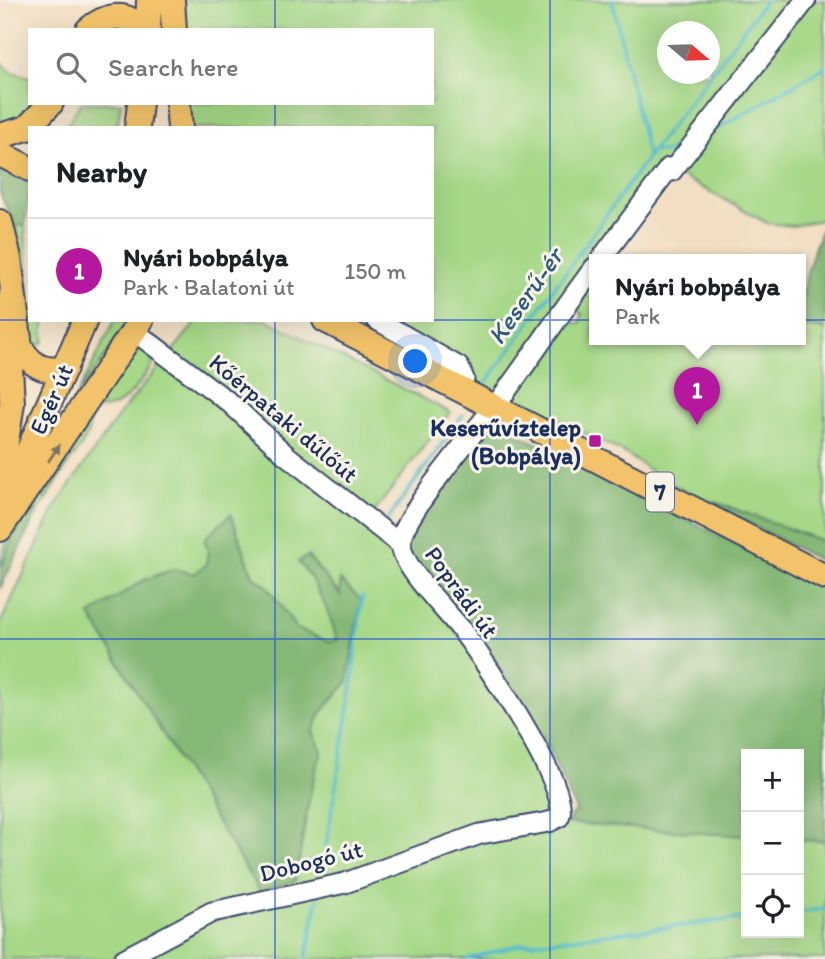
<!DOCTYPE html>
<meta charset="utf-8">
<style>
:root{--surface:#fff;--page:#f6f6f6;--text:#202124;--muted:#757577;--line:#e0e0e0;--accent:#b5179e}
body{margin:0;font-family:Itim,sans-serif;background:var(--page);color:var(--text)}
.controls{position:absolute;right:21px;bottom:21px;display:grid;overflow:hidden;border-radius:0px;box-shadow:0 7px 28px #0002}
.controls button{width:63px;height:63px;display:grid;place-items:center;padding:0;border:0;border-bottom:2px solid var(--line);background:var(--surface);color:var(--text);font:35px sans-serif}
.compass{position:absolute;left:657px;top:21px;width:63px;height:63px;border-radius:50%;background:var(--surface);box-shadow:0 7px 28px #0002;rotate:109deg}
.you{position:absolute;left:416px;top:362px;width:24px;height:24px;margin:-18px;border:5px solid #fff;border-radius:50%;background:#1a73e8;box-shadow:0 0 0 10px #1a73e833}
.badge{display:grid;place-items:center;width:46px;height:46px;border-radius:50%;background:var(--accent);color:#fff;font-size:23px;font-weight:700}
.pin{position:absolute;translate:-50% -58px;filter:drop-shadow(0 2px 4px #0008)}
.pin::after{content:'';position:absolute;top:37px;width:24px;height:21px;background:inherit;clip-path:polygon(0 0,100% 0,50% 100%)}
.popup{position:absolute;left:589px;top:254px;width:217px;height:91px;box-sizing:border-box;display:grid;place-content:center;border-radius:0px;background:var(--surface);filter:drop-shadow(0 2px 5px #0005);font-size:23px;white-space:nowrap;color:var(--muted)}
.popup b{font-size:26px;color:var(--text)}
.popup::after{content:'';position:absolute;left:50%;top:100%;margin-left:-14px;border:14px solid transparent;border-top-color:var(--surface)}
.list{margin:0;padding:0;list-style:none}
h2{display:flex;justify-content:space-between;align-items:center;height:91px;margin:0;padding:0 28px;font-size:30px}
h2 small{font-size:23px;font-weight:400;color:var(--muted)}
.list li{display:grid;grid-template-columns:46px 1fr auto;gap:21px;align-items:center;box-sizing:border-box;height:105px;padding:0 28px;border-top:2px solid var(--line)}
.list b{display:block;font-size:26px;white-space:nowrap}
.list p{margin:0;font-size:23px;white-space:nowrap;color:var(--muted)}
.list em{font-size:23px;font-style:normal;color:var(--muted)}
.icon{flex:none;width:38px;height:38px;fill:none;stroke:currentColor;stroke-width:2;stroke-linecap:round;stroke-linejoin:round}
.map{position:relative;flex:none;width:825px;height:959px;overflow:hidden}
.search{position:absolute;background:var(--surface);box-shadow:0 7px 28px #0002;left:28px;top:28px;width:406px;height:77px;display:flex;align-items:center;gap:18px;box-sizing:border-box;padding:0 24px;border-radius:0px;color:var(--muted);font-size:26px}
.panel{position:absolute;background:var(--surface);box-shadow:0 7px 28px #0002;left:28px;top:126px;width:406px;height:196px;border-radius:0px}
.map>svg:first-child{display:block}
</style>
<div class="map">
<svg width="825" height="959" viewBox="0 0 825 959">
<rect width="100%" height="100%" fill="#f7f3e8"/>
<filter id="ink" filterUnits="userSpaceOnUse"><feTurbulence type="fractalNoise" baseFrequency=".0143" numOctaves="2"/><feDisplacementMap in="SourceGraphic" scale="14" xChannelSelector="R" yChannelSelector="G"/><feConvolveMatrix kernelMatrix="1 2 1 2 8 2 1 2 1" color-interpolation-filters="sRGB"/></filter>
<filter id="wash" filterUnits="userSpaceOnUse"><feTurbulence type="fractalNoise" baseFrequency=".00686" numOctaves="4" result="noise"/><feDisplacementMap in="SourceGraphic" scale="28" xChannelSelector="R" yChannelSelector="G"/><feGaussianBlur stdDeviation="1.57" result="paint"/><feColorMatrix in="noise" values="0 0 0 0 0 0 0 0 0 0 0 0 0 0 0 0 0 1.4 0 .05"/><feComposite in="paint" operator="in"/></filter>
<g filter="url(#wash)">
<rect width="100%" height="100%" fill="#f2dfc3"/>
<path fill="#a6d887" stroke="#608472" stroke-width="2" fill-rule="evenodd" d="M180,0H825V219L793,226L767,223L668,169L495,405L375,320H432V128H364L365,125L362,128H187L186,103H432V30H182ZM668,32H710V74H668Z
M0,62L12,72L30,77V103H40L27,120L0,129Z
M81,103H121L117,128H65Z
M25,225L30,320H44V342L31,347L25,271L15,226Z
M594,279V339H800V325L825,329V542L715,502H707L664,480L625,453L514,397L560,323H581L582,313L577,311L575,304Z
M115,320H131L76,397Z
M198,320H267L450,412L365,524L394,548L477,659L559,792L551,822L746,836V933H799V840L825,841V959H0V624L56,505L122,411Z
M134,346H143L159,354C146,374 123,417 94,407Z
M89,419C93,435 75,454 67,466L60,463L39,493L46,500L38,510L30,511L18,527L0,567C0,532 66,451 89,419Z"/>
<path fill="#84b874" stroke="#507469" stroke-width="2" d="M0,164L30,183L25,225L15,226L0,193Z
M825,222V329L800,325C800,293 811,252 825,222Z
M504,427L825,589V841L799,840V754H746V836L565,823L576,810L546,742L471,624L460,622L406,551C415,505 455,464 486,430Z
M60,463L67,466L46,500L39,493Z
M707,502H715L825,542V563Z
M38,510L0,589C0,561 12,537 27,513Z
M231,514L253,576L266,585L297,629L330,642L337,640C331,616 315,579 298,562L308,556L340,595V580L361,600L347,683L321,713L313,732L322,751C307,792 304,838 295,881L260,892L90,615L144,580L174,569L194,574L206,565L208,549L204,539Z"/>
<g fill="none" stroke-linecap="round" stroke-linejoin="round">
<path stroke="#51bccd" stroke-width="3.5" d="M715,130L825,67
M653,151L666,152L684,141
M648,157L766,0
M487,382L648,157L612,0
M385,523L463,415
M320,881L349,707L362,596
M799,912L825,909
M306,959L318,899
M467,959L522,944L746,918"/>
</g>
</g>
<g filter="url(#ink)">
<g fill="none" stroke-linecap="round" stroke-linejoin="round">
<g stroke="#3b496d" stroke-width="23">
<path id="minor" d="M601,259L669,168L672,171L806,0
M377,320L459,367L464,379L460,387
M134,331L230,403L286,455L400,544
M124,959L212,912L345,883L480,834L549,822L559,817C574,792 480,654 460,628C445,609 399,565 401,541C403,513 484,422 504,394C535,352 563,309 594,268"/>
</g>
<g stroke="#3b496d" stroke-width="28">
<path id="major" d="M172,0L174,30
M88,30C104,16 126,9 141,30
M148,30L149,0
M178,103L180,128
M137,128L140,103
M0,136L27,128L51,103
M0,154L30,169
M0,222L9,258L20,347C32,366 44,373 65,368
M325,320L825,577
M0,481L12,403L8,330L12,293
M6,503L85,320
M0,529L141,320"/>
</g>
<use href="#minor" stroke="#fff" stroke-width="19"/>
<use href="#major" stroke="#f2c36a" stroke-width="24"/>
</g>
<defs><path id="oneway-solid" d="M-6-.8H1V-3.2L6.5 0L1 3.2V.8H-6Z" transform="scale(1.75)"/></defs>
<use fill="#7c7263" href="#oneway-solid" transform="translate(54 453) rotate(-56)"/>
</g>
<path fill="none" stroke="#1d4ed8" stroke-width="2" stroke-opacity="0.55" d="M275,0V30M550,0V959M275,103V128M0,320H30M275,320V959M432,320H825M0,639H825"/>
<rect fill="#b5179e" stroke="#f7f3e8" stroke-width="2.5" x="588" y="434" width="14" height="14" rx="3.5"/>
<g text-anchor="middle" dominant-baseline="central" stroke-width="6" stroke-linejoin="round" paint-order="stroke">
<rect fill="#f7f3e8" stroke="#5d6a87" stroke-width="2" x="646" y="472.5" width="28" height="39" rx="5"/>
<g font-size="23" font-weight="bold" fill="#1b2f5e">
<text x="660" y="492">7</text>
</g>
<g font-size="24" fill="#1b2f5e" stroke="#f7f3e8">
<text transform="translate(51 399) rotate(-66)">Egér út</text>
<text transform="translate(284 418) rotate(40)">Kőérpataki dűlőút</text>
<text transform="translate(462 592) rotate(54)">Poprádi út</text>
<text transform="translate(311 861) rotate(-14)">Dobogó út</text>
</g>
<g font-size="24" font-weight="bold" fill="#1b2f5e" stroke="#f7f3e8" text-anchor="end">
<text x="581" y="427">Keserűvíztelep<tspan x="581" dy="28">(Bobpálya)</tspan></text>
</g>
<g font-size="26" font-style="italic" fill="#2b597f" stroke="#f7f3e8">
<text transform="translate(525 296) rotate(-55)">Keserű-ér</text>
</g>
</g>
</svg>
<div class="controls">
<button>+</button>
<button>−</button>
<button><svg class="icon" aria-label="locate" viewBox="0 0 24 24"><circle cx="12" cy="12" r="6"/><path d="M12 2v4M12 18v4M2 12h4M18 12h4"/></svg></button>
</div>
<svg class="compass" viewBox="-18 -18 36 36"><path d="M0-13l5 13h-10z" fill="#e53935"/><path d="M0 13l5-13h-10z" fill="#757577"/></svg>
<div class="you"></div>
<div class="pin badge" style="left:697px;top:425px">1</div>
<div class="popup"><b>Nyári bobpálya</b>Park</div>
<div class="search"><svg class="icon" aria-label="search" viewBox="0 0 24 24"><circle cx="10" cy="10" r="6"/><path d="M15 15l6 6"/></svg>Search here</div>
<section class="panel">
<h2>Nearby<small></small></h2>
<ul class="list">
<li><span class="badge">1</span><div><b>Nyári bobpálya</b><p>Park · Balatoni út</p></div><em>150 m</em></li>
</ul>
</section>
</div>
